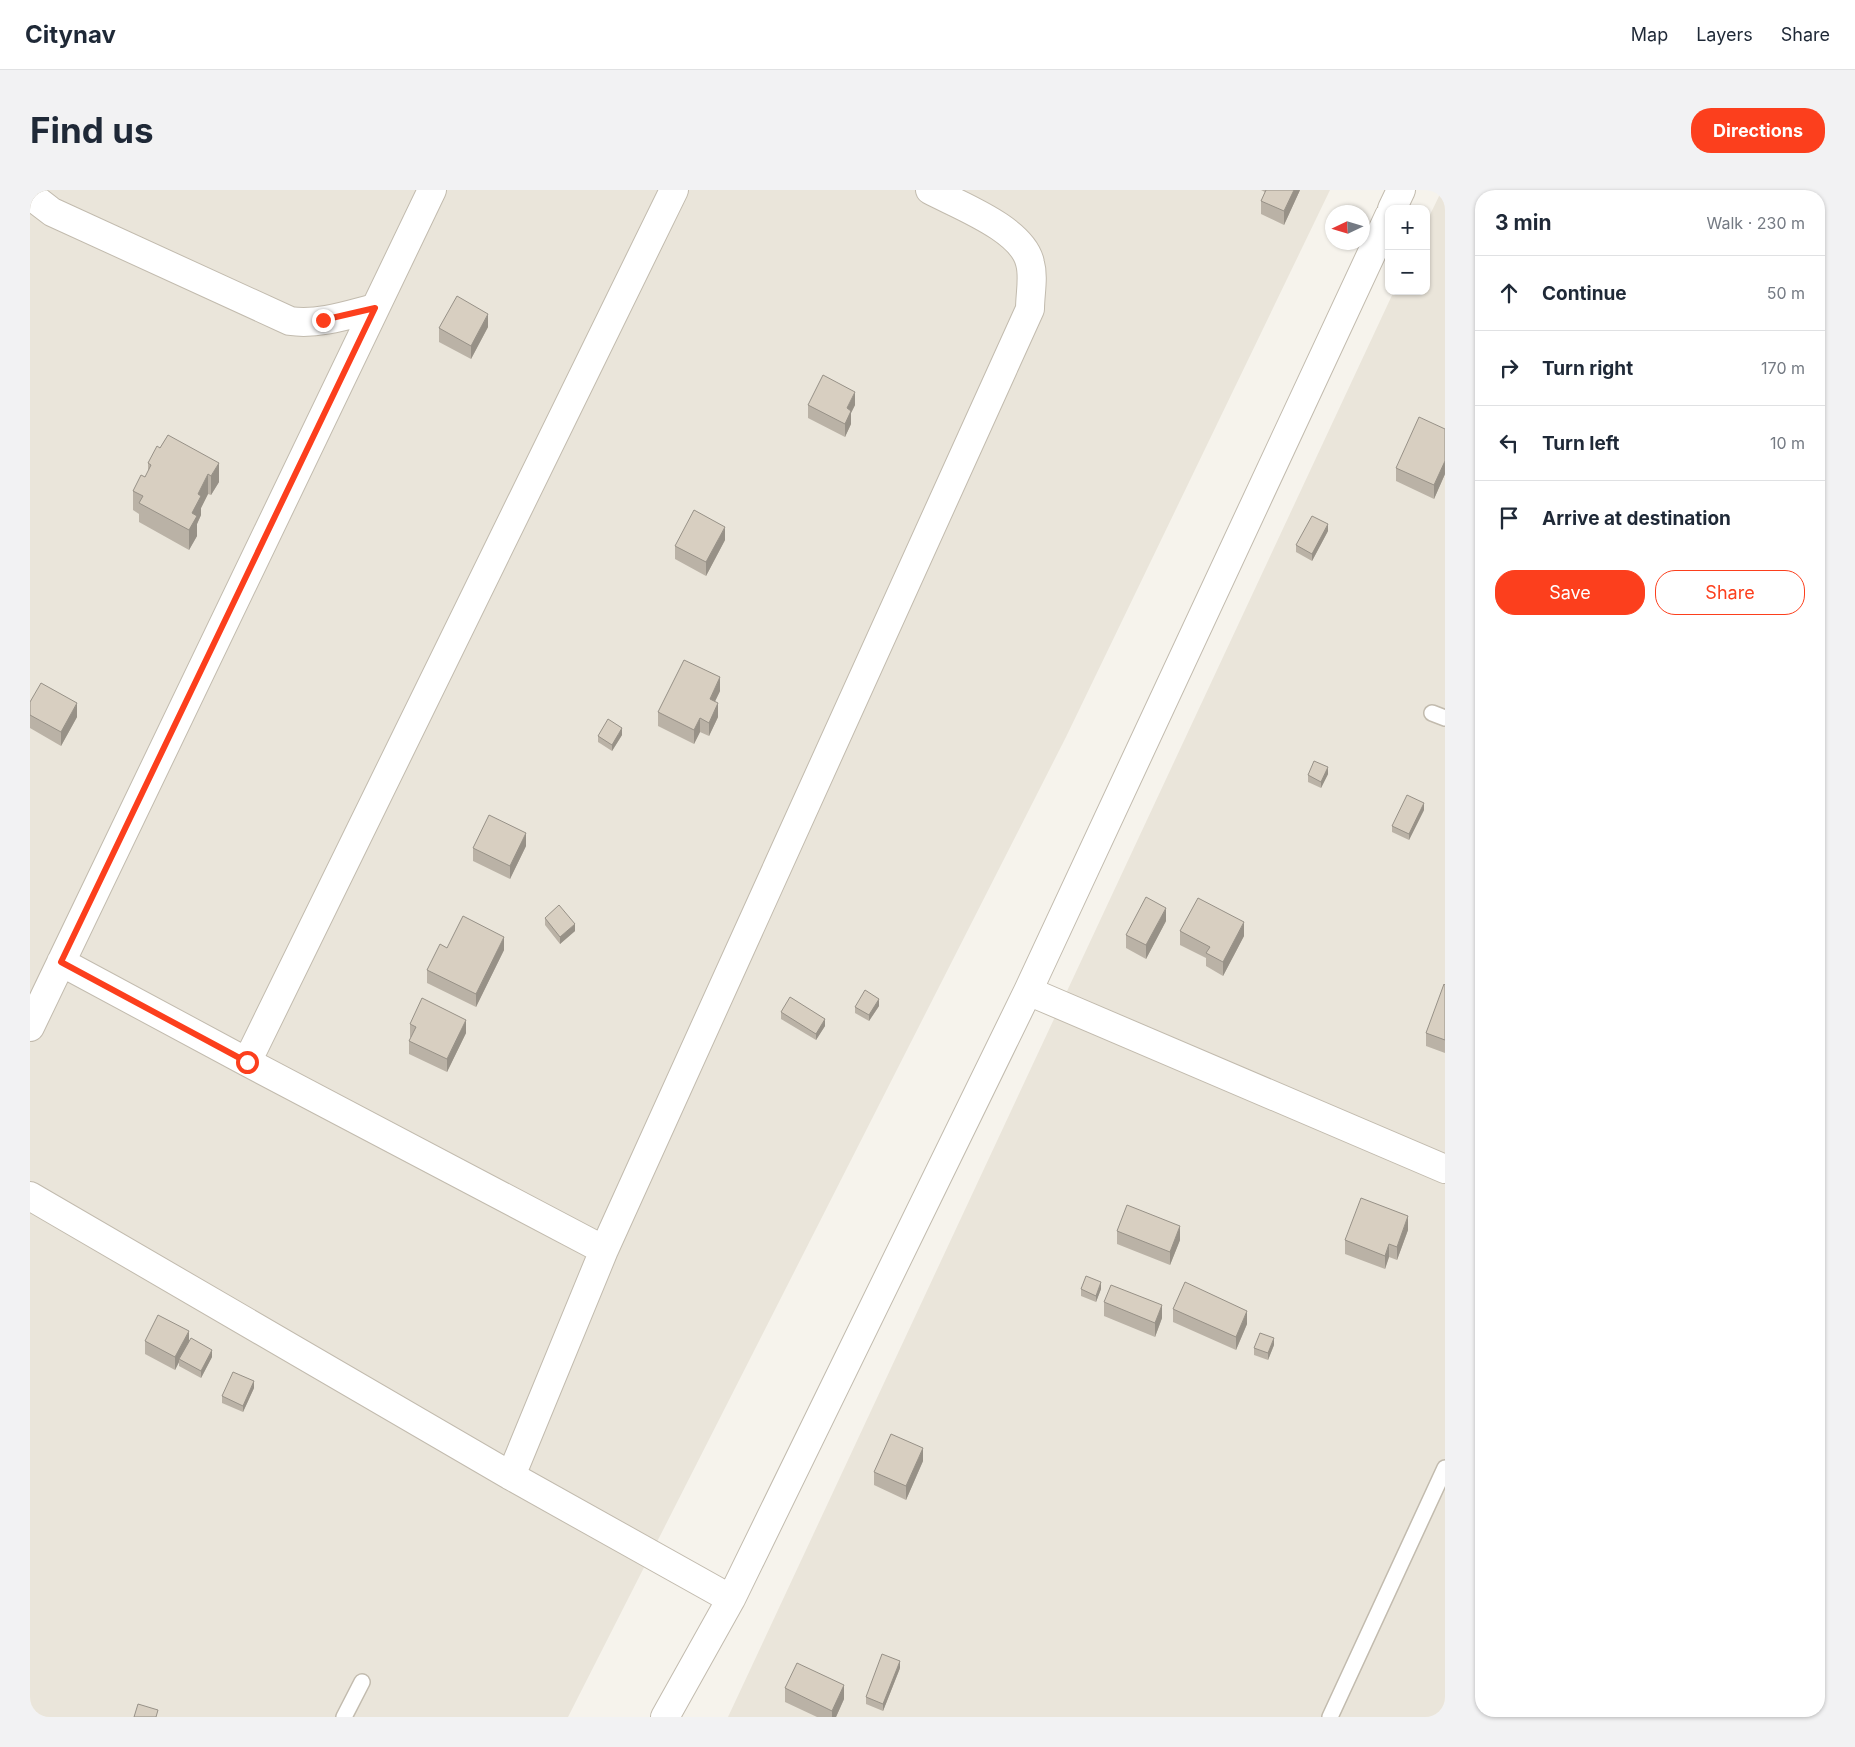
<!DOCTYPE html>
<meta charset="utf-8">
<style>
:root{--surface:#fff;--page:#f2f2f3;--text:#1f2937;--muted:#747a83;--line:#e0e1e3;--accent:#fc3f1d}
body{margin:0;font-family:Inter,sans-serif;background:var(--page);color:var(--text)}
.controls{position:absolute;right:15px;top:15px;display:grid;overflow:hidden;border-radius:10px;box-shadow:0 1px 4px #0004}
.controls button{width:45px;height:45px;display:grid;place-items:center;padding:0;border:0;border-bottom:1px solid var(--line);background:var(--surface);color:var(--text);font:25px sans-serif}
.compass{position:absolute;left:1295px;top:15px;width:45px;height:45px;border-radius:50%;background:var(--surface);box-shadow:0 1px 4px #0004;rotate:266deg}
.stop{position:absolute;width:15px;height:15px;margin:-11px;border:4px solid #fc3f1d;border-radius:50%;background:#fff}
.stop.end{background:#fc3f1d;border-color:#fff;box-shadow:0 1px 5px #0008}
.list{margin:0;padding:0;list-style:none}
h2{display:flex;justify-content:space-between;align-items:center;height:65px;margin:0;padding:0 20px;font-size:21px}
h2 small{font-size:16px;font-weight:400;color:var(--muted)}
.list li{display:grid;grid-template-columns:32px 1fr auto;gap:15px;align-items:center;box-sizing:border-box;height:75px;padding:0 20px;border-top:1px solid var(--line)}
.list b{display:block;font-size:19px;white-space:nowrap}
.list em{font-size:16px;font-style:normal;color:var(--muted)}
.actions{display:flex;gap:10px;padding:15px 20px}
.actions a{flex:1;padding:11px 0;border:1px solid var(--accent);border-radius:20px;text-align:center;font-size:18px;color:var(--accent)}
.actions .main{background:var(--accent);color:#fff}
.icon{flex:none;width:28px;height:28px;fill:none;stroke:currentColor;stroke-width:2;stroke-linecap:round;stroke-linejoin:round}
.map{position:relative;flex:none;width:1415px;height:1527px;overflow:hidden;border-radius:20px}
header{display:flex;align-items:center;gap:30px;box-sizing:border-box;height:70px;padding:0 25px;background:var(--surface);border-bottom:1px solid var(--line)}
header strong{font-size:24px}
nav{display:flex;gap:28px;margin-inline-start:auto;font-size:18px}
.intro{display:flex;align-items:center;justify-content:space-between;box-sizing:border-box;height:120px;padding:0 30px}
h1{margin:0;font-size:35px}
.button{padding:12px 22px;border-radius:20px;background:var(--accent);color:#fff;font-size:18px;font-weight:700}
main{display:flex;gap:30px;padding:0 30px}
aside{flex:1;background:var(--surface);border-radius:20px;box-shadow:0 1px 4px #0004}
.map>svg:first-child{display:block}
</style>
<header>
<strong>Citynav</strong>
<nav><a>Map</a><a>Layers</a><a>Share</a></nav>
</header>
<div class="intro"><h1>Find us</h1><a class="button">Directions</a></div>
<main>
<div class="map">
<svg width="1415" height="1527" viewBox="0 0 1415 1527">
<rect width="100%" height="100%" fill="#f6f3ec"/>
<path fill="#eae5da" d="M0,0H1300L1036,547L538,1527H0Z
M1412,0H1415V1527H698L1364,101H1396V33Z"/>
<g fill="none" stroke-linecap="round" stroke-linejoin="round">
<g stroke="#c2bbae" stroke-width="18">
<path id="service" d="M1402,523L1415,528
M314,1527L332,1492
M1300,1527L1415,1278"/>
</g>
<g stroke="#c2bbae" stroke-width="30">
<path id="minor" d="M0,5L22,22L260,131C289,135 318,125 345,118
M1362,19L1371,0
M31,772L217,872L574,1060
M998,801L1415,979
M0,837L402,0
M217,872L644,0
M0,1006L481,1286L701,1409
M481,1286L574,1060L1000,119C1000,104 1004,87 1000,73C993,39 928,15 900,0
M635,1527L701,1409L998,801L1359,26"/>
</g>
<use href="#service" stroke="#fff" stroke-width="15"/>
<use href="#minor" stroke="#fff" stroke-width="28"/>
</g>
<path fill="#bab2a6" d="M1231,0H1270L1254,35L1231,24V11L1235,2Z
M458,137L441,169L409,152V138Z
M778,215H825L821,223V234L815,247L778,228Z
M1415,239V284L1404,309L1366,291V278Z
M138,245L189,292L181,305L178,304L171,318V325L167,334V346L159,360L109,332V324L103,320V301L115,287L118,282V273L130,258Z
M1298,341L1282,371L1266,362V355Z
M695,350L676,386L645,369V356Z
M690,501L685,511L688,527L679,546L670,542L664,554L628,536V522Z
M0,512L47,527L31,556L0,538Z
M592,545L582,561L568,552V546Z
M1298,584L1291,598L1278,592V585Z
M1394,620L1379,650L1362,642V636Z
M496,656L480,689L443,671V658Z
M515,728L545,741L530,754L515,735Z
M1136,731L1116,769L1096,758V745Z
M1150,741L1214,746L1193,786L1176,776V768L1150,755Z
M417,758L474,760L446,817L397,793V780Z
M1415,795V863L1396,856V843Z
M849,816L839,831L825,823V817Z
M751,822L795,836L786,850L751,829Z
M380,834L436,843L417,882L379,864V851L381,848L380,847Z
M1378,1040L1367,1070L1359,1067L1355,1079L1315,1064V1050Z
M1087,1041L1150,1050L1140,1075L1087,1054Z
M1051,1099H1071L1066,1112L1051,1106Z
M1074,1112L1132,1128L1125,1147L1074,1126Z
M1143,1119L1217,1134L1206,1160L1143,1132Z
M115,1151H159L182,1167L171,1188L149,1176V1172L145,1180L115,1164Z
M1244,1155L1238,1170L1224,1165V1158Z
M224,1198L213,1222L192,1213V1206Z
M893,1271L876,1310L844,1295V1282Z
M870,1478L853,1521L836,1514V1507Z
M755,1498L814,1509L806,1527H787L755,1512Z"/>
<path fill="#979187" d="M1264,0H1270L1254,35V21Z
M458,124V137L441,169V156Z
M825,202V215L821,223V234L815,247V234L817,218Z
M1415,271V284L1404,309V295Z
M189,273V292L181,305V286Z
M178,284V304L171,318V325L167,334V346L159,360V340L162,323L168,304Z
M1298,334V341L1282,371V364Z
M695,337V350L676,386V372Z
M690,487V501L680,522V509Z
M47,513V527L31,556V542Z
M688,513V527L679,546V533Z
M670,528V542L664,554V540Z
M592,538V545L582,561V555Z
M1298,577V584L1291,598V592Z
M1394,613V620L1379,650V644Z
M496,643V656L480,689V676Z
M1136,718V731L1116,769V755Z
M1214,732V746L1193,786V772Z
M545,734V741L530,754V747Z
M474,747V760L446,817V804Z
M849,809V816L839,831V825Z
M795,829V836L786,850V844Z
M436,830V843L417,882V869Z
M1378,1026V1040L1367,1070V1057Z
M1150,1036V1050L1140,1075V1062Z
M1359,1054V1067L1355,1079V1066Z
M1071,1092V1099L1066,1112V1106Z
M1132,1115V1128L1125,1147V1133Z
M1217,1121V1134L1206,1160V1147Z
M159,1141V1154L149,1169V1172L145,1180V1167Z
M1244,1148V1155L1238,1170V1163Z
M182,1160V1167L171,1188V1181Z
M224,1191V1198L213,1222V1216Z
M893,1258V1271L876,1310V1296Z
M870,1471V1478L853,1521V1514Z
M814,1495V1509L806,1527H802V1521Z"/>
<path fill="#d8cfc1" stroke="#979187" d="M1236,0H1264L1254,21L1231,11Z
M427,106L458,124L441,156L409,138Z
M793,185L825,202L817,218L821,221L815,234L778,215Z
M1389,227L1415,239V271L1404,295L1366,278Z
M138,245L189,273L181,286L178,284L168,304L171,306L162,323L167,326L159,340L109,313L113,306L103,301L111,285L115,287L121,275L118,273L127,256L130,258Z
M664,320L695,337L676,372L645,356Z
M1282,326L1298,334L1282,364L1266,355Z
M654,470L690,487L680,509L688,513L679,533L670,528L664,540L628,522Z
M11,493L47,513L31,542L0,525V512Z
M578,529L592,538L582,555L568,546Z
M1284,571L1298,577L1291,592L1278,585Z
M1377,605L1394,613L1379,644L1362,636Z
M459,625L496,643L480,676L443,658Z
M1116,707L1136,718L1116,755L1096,745Z
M1168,708L1214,732L1193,772L1176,763L1180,757L1150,741Z
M529,715L545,734L530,747L515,728Z
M433,726L474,747L446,804L397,780L410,754L417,758Z
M1414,794L1415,795V850L1396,843Z
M835,800L849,809L839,825L825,817Z
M760,807L795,829L786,844L751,822Z
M392,808L436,830L417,869L379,851L386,837L380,834Z
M1331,1008L1378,1026L1367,1057L1359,1054L1355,1066L1315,1050Z
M1097,1015L1150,1036L1140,1062L1087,1041Z
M1056,1086L1071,1092L1066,1106L1051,1099Z
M1155,1092L1217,1121L1206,1147L1143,1119Z
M1081,1095L1132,1115L1125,1133L1074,1112Z
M128,1125L159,1141L145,1167L115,1151Z
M1230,1143L1244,1148L1238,1163L1224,1158Z
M161,1148L182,1160L171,1181L149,1169Z
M203,1182L224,1191L213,1216L192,1206Z
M861,1244L893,1258L876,1296L844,1282Z
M852,1464L870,1471L853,1514L836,1507Z
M767,1473L814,1495L802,1521L755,1498Z
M108,1514L128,1520L126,1527H104Z"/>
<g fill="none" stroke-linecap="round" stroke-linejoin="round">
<path stroke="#fc3f1d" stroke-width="6" d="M217,872L31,772L345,118L293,130"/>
</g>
</svg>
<div class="controls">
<button>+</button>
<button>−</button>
</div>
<svg class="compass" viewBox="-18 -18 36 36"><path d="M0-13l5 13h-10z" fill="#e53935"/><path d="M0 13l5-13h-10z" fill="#747a83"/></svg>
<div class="stop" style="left:217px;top:872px"></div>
<div class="stop end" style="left:293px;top:130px"></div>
</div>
<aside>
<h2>3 min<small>Walk · 230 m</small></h2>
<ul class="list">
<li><svg class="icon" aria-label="ahead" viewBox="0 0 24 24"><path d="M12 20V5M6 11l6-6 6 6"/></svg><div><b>Continue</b></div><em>50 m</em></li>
<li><svg class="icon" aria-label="right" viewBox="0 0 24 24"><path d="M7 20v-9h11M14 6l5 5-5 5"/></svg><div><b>Turn right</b></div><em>170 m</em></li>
<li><svg class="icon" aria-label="left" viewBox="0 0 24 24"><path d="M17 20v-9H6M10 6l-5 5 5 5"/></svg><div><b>Turn left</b></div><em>10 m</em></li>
<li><svg class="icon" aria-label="arrive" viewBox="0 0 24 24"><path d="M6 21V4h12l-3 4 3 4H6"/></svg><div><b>Arrive at destination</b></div></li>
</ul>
<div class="actions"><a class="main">Save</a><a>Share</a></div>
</aside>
</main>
